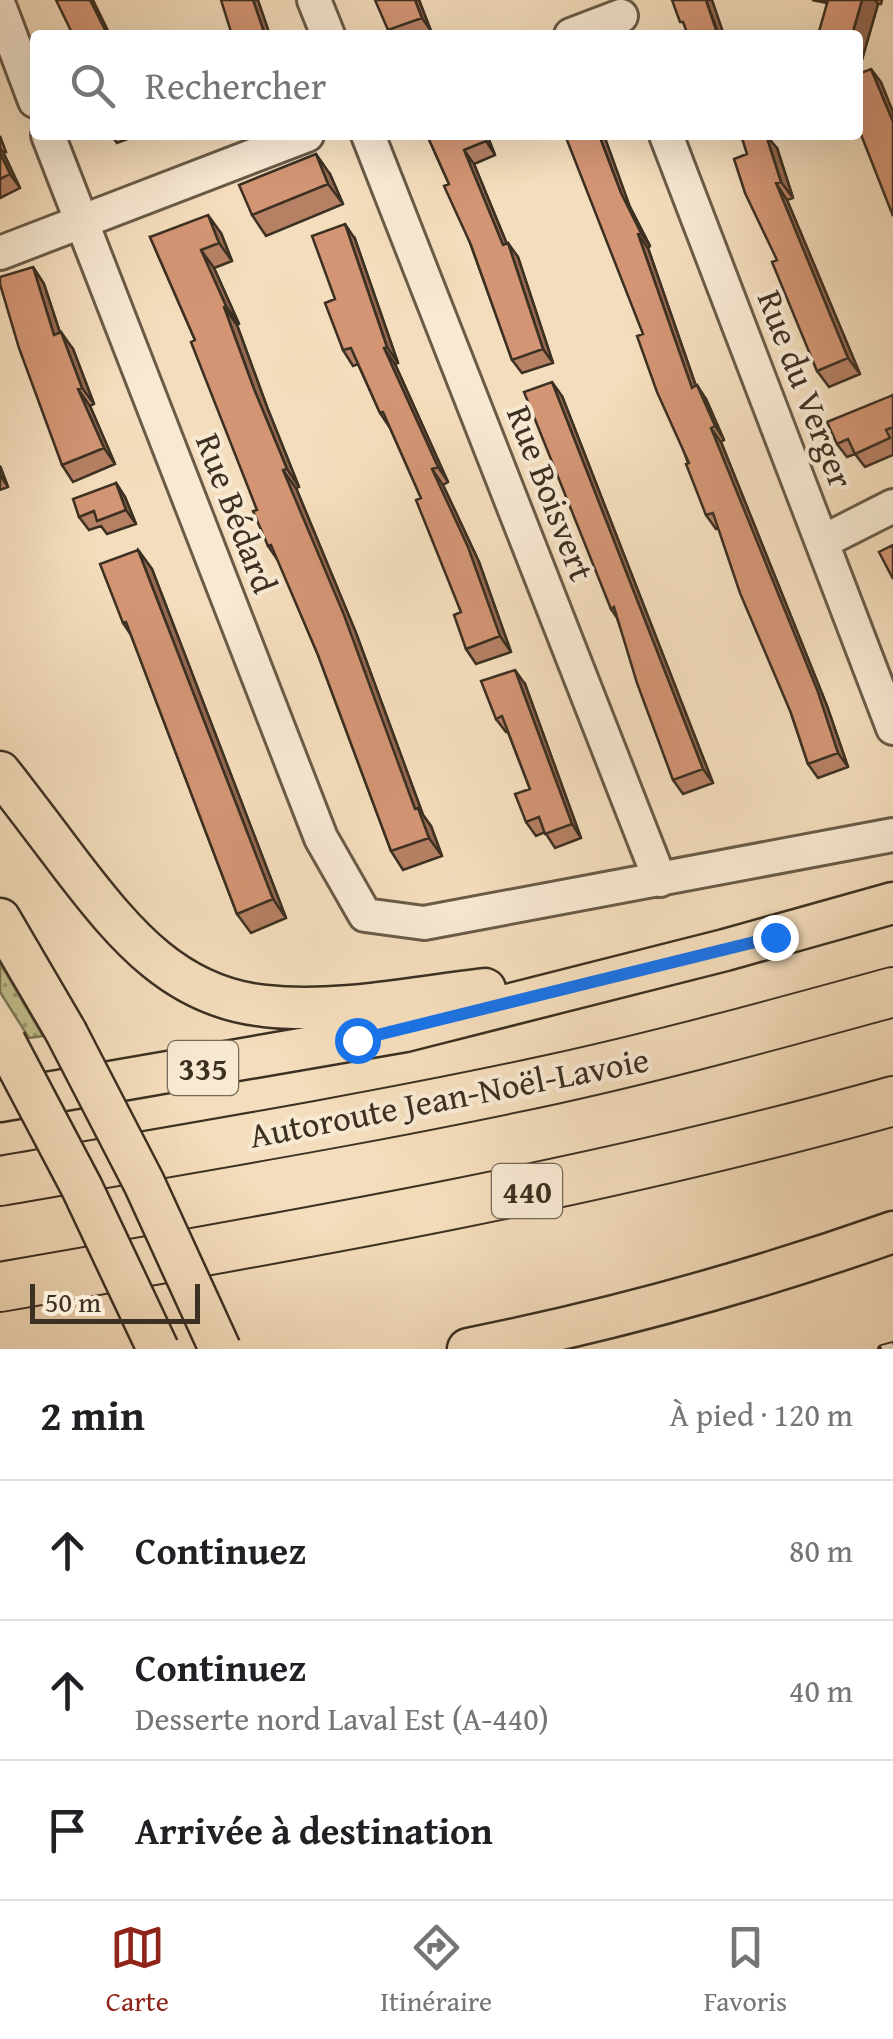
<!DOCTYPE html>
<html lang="fr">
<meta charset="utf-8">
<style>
:root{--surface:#fff;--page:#f2f2f2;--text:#202124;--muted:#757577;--line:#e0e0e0;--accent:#8f2418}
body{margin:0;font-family:"Gentium Book Plus",serif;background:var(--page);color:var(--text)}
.scale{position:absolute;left:30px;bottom:25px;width:170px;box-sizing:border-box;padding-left:10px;border:5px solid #3c3022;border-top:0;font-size:28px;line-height:35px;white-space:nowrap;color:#3c3022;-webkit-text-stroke:8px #f8e9d3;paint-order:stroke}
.stop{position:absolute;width:30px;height:30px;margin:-22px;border:8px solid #1a73e8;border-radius:50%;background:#fff}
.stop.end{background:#1a73e8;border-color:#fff;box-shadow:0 2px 10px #0008}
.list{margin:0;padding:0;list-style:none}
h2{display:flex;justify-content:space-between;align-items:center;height:130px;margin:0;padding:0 40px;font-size:42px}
h2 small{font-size:32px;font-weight:400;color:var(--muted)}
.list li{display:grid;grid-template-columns:65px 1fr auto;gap:30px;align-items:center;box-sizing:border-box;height:140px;padding:0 40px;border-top:2px solid var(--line)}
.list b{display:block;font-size:38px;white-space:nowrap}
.list p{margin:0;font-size:32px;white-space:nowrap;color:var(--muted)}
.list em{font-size:32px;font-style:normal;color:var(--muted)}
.icon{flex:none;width:55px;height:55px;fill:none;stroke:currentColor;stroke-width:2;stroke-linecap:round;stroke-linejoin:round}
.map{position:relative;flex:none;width:893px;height:1349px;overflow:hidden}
.search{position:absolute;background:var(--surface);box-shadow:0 10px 40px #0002;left:30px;right:30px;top:30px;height:110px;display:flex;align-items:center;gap:25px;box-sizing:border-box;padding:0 35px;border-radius:10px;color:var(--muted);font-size:38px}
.sheet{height:550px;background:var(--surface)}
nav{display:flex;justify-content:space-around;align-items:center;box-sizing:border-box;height:140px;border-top:2px solid var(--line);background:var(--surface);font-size:28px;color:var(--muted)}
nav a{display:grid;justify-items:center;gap:5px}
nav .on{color:var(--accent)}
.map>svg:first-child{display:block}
</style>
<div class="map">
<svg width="893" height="1349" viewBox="0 0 893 1349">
<defs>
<pattern id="grass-dots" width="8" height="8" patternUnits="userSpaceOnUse" patternTransform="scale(2.5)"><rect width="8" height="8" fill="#c0bf8d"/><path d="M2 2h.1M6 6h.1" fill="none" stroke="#9d9c73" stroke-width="1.8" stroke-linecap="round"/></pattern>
</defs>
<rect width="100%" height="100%" fill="#f4ddbc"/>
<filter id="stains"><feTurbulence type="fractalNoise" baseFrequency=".002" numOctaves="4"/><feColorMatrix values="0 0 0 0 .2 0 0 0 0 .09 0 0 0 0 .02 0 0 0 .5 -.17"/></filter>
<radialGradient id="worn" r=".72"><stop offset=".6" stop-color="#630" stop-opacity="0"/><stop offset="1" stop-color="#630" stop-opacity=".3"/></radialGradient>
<path fill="url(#grass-dots)" stroke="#7e7858" stroke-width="2.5" d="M0,965L6,973L43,1036L29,1038L0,992Z"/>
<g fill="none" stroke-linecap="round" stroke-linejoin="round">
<g stroke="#6a5b48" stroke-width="38">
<path id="minor" d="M314,0L328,35
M0,8L35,101
M571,35L621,16
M48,135L321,838L365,915L424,923L893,835
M368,135L660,880
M666,135L893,728
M0,253L307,135
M822,542L893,506"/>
</g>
<g stroke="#3c3022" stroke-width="45">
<path id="major" d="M0,772C25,804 49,836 74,869C125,935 176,997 265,1006C337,1014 414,997 485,989
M0,919L66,1032
M0,1101L405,1031L725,950L893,903
M468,1349C613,1320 754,1281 893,1232"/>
</g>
<g stroke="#3c3022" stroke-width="52">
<path id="highway" d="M0,1181C185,1149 370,1119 554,1079C668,1054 780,1023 893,992
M0,1287C300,1235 599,1183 893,1101"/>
</g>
<use href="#minor" stroke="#f8e9d3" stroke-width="32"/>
<use href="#major" stroke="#f4ddbc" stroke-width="40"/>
<use href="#highway" stroke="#f4ddbc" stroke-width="48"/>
<g stroke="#3c3022" stroke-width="10">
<path id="rail" d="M882,1349L893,1346"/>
</g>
<use href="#rail" stroke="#f8e9d3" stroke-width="6" stroke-dasharray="19" stroke-linecap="butt"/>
<g stroke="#3c3022" stroke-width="45" stroke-linecap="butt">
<path id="major-bridge" d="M66,1032L144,1183L220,1349
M5,1042L82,1188L158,1349"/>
</g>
<use href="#major-bridge" stroke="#f4ddbc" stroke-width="40"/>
</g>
<path fill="#b58064" stroke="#3c3022" stroke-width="2.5" d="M419,0L431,31L421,35H392L388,30Z
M812,0H882L881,4H878L861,63L858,62V35L827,3Z
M111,135H138L117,143Z
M427,135H487L495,155L474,164L507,244L518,257L553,363L522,373L512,360L449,184Z
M0,136L6,152H3L20,188L0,198Z
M777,148L793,198L787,200L860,374L829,387L817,371L777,260L747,154Z
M330,174L343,204L266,236L252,215Z
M630,207L650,246L648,248L696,386L706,399L724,440L721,442L827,706L848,767L818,778L808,764L791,713L719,528L716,529L706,515L643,334Z
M221,233L232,261L214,268L239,324L237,325L267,407L299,487L296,488L356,633L423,815L431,826L442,856L403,870L391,851L318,655L279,562L268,546L257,510L195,340L150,237Z
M355,239L398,363L395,364L448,482L443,485L479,562L511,652L476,664L466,649L461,612L421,498L390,428L380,413L358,364L353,366L343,350L335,299Z
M33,267L44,284L60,333L73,349L94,404L90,406L115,464L73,482L62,465Z
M893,395V455L865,467L855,454L847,457L837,444Z
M562,396L713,783L683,794L673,780L617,618L611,609Z
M0,466L8,487L0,490Z
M116,483L125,497L136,524L107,534L101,526L89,530L79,517Z
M138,550L152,569L286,918L251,933L237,914L131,635L123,623Z
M525,684L581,838L555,848L545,832L536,836L526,822L530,789L508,732H506L496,719Z"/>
<path fill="#946851" stroke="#3c3022" stroke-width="2.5" d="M90,0H93L110,35L107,34Z
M253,0H258L270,35H265Z
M415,0H419L431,31L422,18Z
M706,0H712L724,35H719Z
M862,0H875L878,4L861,63L858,59V35H852Z
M871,69L881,82L893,112V122Z
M483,135H487L495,155L486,141Z
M599,135H604L630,207L650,246L641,233L621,193Z
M766,135L777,148L793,198L781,182Z
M0,148L3,152L20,188L10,174L0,153Z
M464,150L474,164L513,259L503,245Z
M316,154L330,174L343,204L328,184Z
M776,183L787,200L860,374L848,358Z
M208,215L221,233L232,261L219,243Z
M345,224L355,239L398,363L387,347Z
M638,234L648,248L701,401L692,388Z
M508,243L518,257L553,363L543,349Z
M201,250L214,268L239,324L226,306Z
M33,267L44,284L66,351L54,335Z
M224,307L237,325L267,407L299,487L287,469L254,389Z
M61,332L73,349L94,404L82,388Z
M384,348L395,364L448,482L438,467Z
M552,382L562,396L713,783L703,769Z
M697,385L706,399L724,440L715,426Z
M78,389L90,406L115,464L104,448Z
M711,428L721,442L827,706L848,767L838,753Z
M0,466L8,487L0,475Z
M432,469L443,485L479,562L511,652L500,636Z
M283,470L296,488L356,633L423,815L431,826L442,856L429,838L415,809Z
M116,483L125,497L136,524L126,510Z
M138,550L152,569L286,918L273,899Z
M515,670L525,684L581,838L572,824Z"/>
<path fill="#d39574" stroke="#3c3022" stroke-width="2.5" d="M56,0H90L107,34L73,35Z
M221,0H253L265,35H232Z
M375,0H415L422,18L388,30Z
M672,0H706L717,33L721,32L723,35H688L683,22H680Z
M828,0H862L852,35H818Z
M871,69L893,122V216L858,127V74Z
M427,135H483L486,141L464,150L503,245L508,243L543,349L512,360L471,245L444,186L449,184Z
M565,135H599L621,193L641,233L638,234L692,388L697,385L715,426L711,428L818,692L838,753L808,764L791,713L740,593L713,513L706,515L686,464L689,463L657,392L637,336L643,334Z
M741,135H766L781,182L776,183L848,358L817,371L772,262L777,260L745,193L734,159L747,154Z
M0,153L10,174L0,179Z
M316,154L328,184L252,215L239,185Z
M208,215L219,243L201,250L226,306L224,307L254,389L287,469L283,470L344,615L415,809L418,808L429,838L391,851L318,655L271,545L268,546L253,511L257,510L191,342L195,340L150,237Z
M345,224L387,347L384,348L438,467L432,469L468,547L500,636L466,649L454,615L461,612L416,500L421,498L383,412L380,413L351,348L343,350L325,303L335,299L312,236Z
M33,267L54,335L61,332L82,388L78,389L104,448L62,465L19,348L0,284V277Z
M552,382L703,769L673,780L637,683L614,607L611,609L524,392Z
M893,395V427L886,430L890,438L855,454L848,439L837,444L827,422Z
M116,483L126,510L97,521L94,511L79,517L73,499Z
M893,545V579L879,552Z
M138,550L273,899L237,914L126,622L123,623L100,564Z
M515,670L572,824L545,834L539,817L526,822L515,794L530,789L502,716L496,719L481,681Z"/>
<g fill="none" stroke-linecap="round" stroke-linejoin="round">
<path stroke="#1a73e8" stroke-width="12" d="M357,1040L775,937"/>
</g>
<g text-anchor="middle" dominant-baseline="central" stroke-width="8" stroke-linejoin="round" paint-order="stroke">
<g fill="#f8e9d3" stroke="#746857" stroke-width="2.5">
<rect x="168" y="1041" width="70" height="54" rx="8"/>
<rect x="492" y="1164" width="70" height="54" rx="8"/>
</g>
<g font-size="32" font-weight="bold" fill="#3c3022">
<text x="203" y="1068">335</text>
<text x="527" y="1191">440</text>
</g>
<g font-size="35" fill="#3c3022" stroke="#f8e9d3">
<text transform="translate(806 389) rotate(69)">Rue du Verger</text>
<text transform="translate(551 493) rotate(69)">Rue Boisvert</text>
<text transform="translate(237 513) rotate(69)">Rue Bédard</text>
<text transform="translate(449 1097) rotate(-11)">Autoroute Jean-Noël-Lavoie</text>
</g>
</g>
<rect width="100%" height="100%" filter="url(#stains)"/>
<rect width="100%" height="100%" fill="url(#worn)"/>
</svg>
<div class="scale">50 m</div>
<div class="stop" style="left:357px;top:1040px"></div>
<div class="stop end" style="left:775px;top:937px"></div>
<div class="search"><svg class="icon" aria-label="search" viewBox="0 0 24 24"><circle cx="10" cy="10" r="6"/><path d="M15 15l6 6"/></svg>Rechercher</div>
</div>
<section class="sheet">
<h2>2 min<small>À pied · 120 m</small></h2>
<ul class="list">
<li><svg class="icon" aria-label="ahead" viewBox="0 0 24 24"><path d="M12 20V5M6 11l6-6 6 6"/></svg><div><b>Continuez</b></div><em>80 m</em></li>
<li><svg class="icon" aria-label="ahead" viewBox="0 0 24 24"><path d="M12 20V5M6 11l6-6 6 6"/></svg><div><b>Continuez</b><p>Desserte nord Laval Est (A-440)</p></div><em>40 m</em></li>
<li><svg class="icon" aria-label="arrive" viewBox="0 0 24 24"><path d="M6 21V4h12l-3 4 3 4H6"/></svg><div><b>Arrivée à destination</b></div></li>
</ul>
</section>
<nav>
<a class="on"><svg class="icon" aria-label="map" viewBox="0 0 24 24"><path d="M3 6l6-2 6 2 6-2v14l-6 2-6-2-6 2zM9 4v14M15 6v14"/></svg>Carte</a>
<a><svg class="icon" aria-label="directions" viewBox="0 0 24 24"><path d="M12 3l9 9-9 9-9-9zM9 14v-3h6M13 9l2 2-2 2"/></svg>Itinéraire</a>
<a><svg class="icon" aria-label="saved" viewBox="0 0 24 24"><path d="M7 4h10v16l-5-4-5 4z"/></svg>Favoris</a>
</nav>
